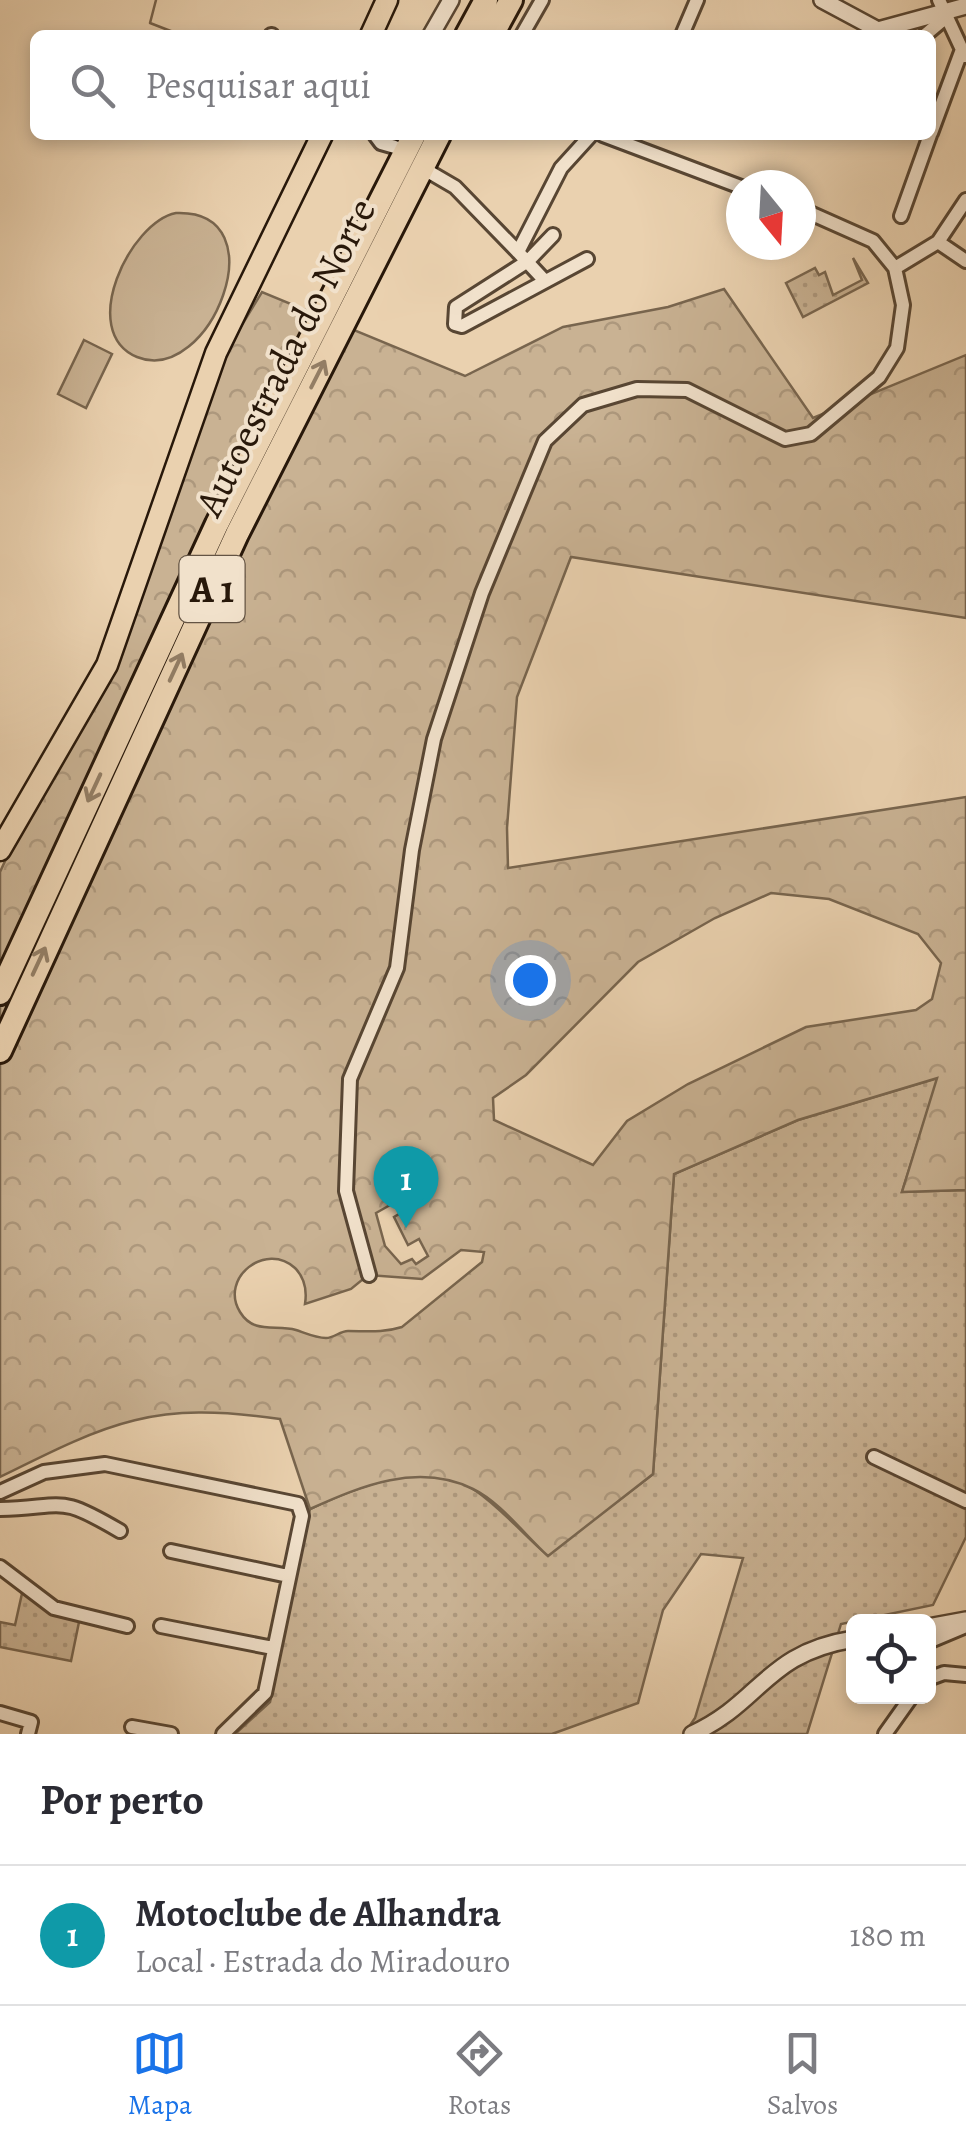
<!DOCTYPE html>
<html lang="pt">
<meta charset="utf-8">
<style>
:root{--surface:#fff;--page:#f2f2f3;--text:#2b2b33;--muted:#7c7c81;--line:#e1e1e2;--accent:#1a73e8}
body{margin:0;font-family:Alegreya,serif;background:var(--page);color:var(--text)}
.controls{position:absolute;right:30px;bottom:30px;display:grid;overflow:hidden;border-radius:15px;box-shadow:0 5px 15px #0003}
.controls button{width:90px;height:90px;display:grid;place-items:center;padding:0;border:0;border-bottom:2px solid var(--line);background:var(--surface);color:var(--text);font:50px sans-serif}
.compass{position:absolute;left:726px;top:170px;width:90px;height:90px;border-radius:50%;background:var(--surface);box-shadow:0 5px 15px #0003;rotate:162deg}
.you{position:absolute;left:530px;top:980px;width:35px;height:35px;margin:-25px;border:8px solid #fff;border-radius:50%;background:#1a73e8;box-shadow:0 0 0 15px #1a73e833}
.badge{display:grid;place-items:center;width:65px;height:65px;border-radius:50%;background:var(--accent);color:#fff;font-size:32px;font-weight:700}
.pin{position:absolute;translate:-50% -82px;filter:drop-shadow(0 2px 5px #0008)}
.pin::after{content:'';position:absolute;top:52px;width:35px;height:30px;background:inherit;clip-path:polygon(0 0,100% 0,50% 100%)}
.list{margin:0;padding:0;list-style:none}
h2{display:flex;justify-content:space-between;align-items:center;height:130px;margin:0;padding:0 40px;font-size:42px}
h2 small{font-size:32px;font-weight:400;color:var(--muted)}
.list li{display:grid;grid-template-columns:65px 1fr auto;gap:30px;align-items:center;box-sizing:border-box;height:140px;padding:0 40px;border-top:2px solid var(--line)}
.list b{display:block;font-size:38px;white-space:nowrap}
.list p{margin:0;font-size:32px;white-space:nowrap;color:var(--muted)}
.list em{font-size:32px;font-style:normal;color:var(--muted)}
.icon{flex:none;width:55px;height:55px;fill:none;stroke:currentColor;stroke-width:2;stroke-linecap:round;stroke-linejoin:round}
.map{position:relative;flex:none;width:966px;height:1734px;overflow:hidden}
.search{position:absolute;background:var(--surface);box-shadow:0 5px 15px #0003;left:30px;right:30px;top:30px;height:110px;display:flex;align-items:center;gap:25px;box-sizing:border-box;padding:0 35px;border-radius:15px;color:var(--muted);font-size:38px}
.sheet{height:270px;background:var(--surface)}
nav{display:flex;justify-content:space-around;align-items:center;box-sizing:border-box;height:140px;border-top:2px solid var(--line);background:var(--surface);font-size:28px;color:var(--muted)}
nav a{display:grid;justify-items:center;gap:5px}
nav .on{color:var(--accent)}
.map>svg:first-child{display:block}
</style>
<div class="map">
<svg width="966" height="1734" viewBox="0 0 966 1734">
<defs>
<pattern id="green-dots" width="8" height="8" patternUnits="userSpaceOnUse" patternTransform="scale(2.5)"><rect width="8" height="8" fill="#c9b293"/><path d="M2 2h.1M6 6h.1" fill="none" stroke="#ad987d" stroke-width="1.8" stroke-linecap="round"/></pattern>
<pattern id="forest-crowns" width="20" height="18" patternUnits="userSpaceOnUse" patternTransform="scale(2.5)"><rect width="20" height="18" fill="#c9b293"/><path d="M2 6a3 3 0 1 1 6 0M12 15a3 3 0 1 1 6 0" fill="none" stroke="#ad987d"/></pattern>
</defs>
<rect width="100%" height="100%" fill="#ead1af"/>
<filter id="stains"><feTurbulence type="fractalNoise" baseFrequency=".002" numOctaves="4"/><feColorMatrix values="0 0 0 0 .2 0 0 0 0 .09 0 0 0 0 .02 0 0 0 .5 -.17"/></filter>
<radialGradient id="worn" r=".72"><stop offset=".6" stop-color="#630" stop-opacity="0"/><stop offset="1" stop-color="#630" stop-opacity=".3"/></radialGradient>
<path fill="url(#green-dots)" stroke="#78654e" stroke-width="2.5" d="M853,258L868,283L803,317L786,283L815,268L819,275L825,272L833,295L862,280Z
M938,1078L902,1192L966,1190V1537L933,1605L841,1624L807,1734H684L695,1718L743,1558L701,1554L663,1610L638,1703L552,1734H235L270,1702L310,1509C358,1487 426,1457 476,1491C502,1509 524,1535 547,1555L653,1474L674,1174L798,1120Z
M23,1589L79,1622L71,1661L0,1647V1622L15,1625Z"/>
<path fill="url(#forest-crowns)" stroke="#78654e" stroke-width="2.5" fill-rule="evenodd" d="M724,289L813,418L966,355V618L571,557L517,697L507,828L508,868L966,797V1190L902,1192L937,1078L798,1120L674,1174L653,1474L548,1556C525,1535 500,1502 473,1489C418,1462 361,1486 310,1509L280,1419C154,1401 112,1421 0,1477V872L112,630L212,374L262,292L465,376L563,327L668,307ZM771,893L829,899L918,934L941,963L932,999L916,1010L806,1027L688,1084L627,1121L593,1165L494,1120L493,1098L526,1075L638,962L715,918ZM399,1200L404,1211L394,1217L408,1245L419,1239L428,1256L416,1264L412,1259L401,1264L385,1246L376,1213ZM461,1250L484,1252L482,1262L402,1327C383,1333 367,1331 348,1331C340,1331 334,1338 326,1338C316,1338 305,1333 296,1330C276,1324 254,1335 240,1312C219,1278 266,1241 295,1268C305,1278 307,1291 305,1304L351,1289L368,1275L422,1279Z"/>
<path fill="#c9b293" stroke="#78654e" stroke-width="2.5" d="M176,213C281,209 210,387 137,357C77,332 130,222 176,213Z
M84,340L112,354L86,408L58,394Z"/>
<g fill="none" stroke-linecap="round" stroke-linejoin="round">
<path stroke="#75614b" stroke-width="2.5" d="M156,0L150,23L181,35"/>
<g stroke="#584633" stroke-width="18">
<path id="minor" d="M939,0L965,56
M271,35H272
M522,35L542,0
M682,35L697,0
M925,35L944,19
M931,133L961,52
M375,135L381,143L395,147
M603,135L741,187
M431,173L455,187L518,252
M901,216L930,135
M553,235L528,261L456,307L455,324L462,326L587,259
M938,242L966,261
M895,268L938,242L966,200
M545,281L518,252L561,168L591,135
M369,1275L346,1191L350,1079L397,968L412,850L434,739L482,593L545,441L583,405L637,389L687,390L785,439L811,434L879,377L897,348L903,305L895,268L873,241L801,209
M874,1457L966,1501
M0,1492L44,1472L105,1464L298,1504L302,1516L265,1693L223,1734
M0,1509C67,1507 57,1494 120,1531
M171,1551L288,1576
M0,1567L54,1608L127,1626
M161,1626L273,1648
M928,1642L966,1626
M928,1679L944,1673L966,1675
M0,1713L31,1722L28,1734
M132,1727L171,1734
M885,1734L912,1696"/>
</g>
<g stroke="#584633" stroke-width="20">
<path id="tertiary" d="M822,0L878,30L966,6
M431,35L451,0
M928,1627L966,1620
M692,1734C762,1702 765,1653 854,1639"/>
</g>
<g stroke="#28180a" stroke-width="25">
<path id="primary" d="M371,35L387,0
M0,850L107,665L216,353L322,135"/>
</g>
<g stroke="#28180a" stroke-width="28">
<path id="motorway" d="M467,35L486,0
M492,35L511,0
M0,993L217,524L414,135
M0,1051L237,534L439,135"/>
</g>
<use href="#minor" stroke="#f1e1cb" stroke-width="12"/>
<use href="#tertiary" stroke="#f1e1cb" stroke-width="15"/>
<use href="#primary" stroke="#ead1af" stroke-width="20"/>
<use href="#motorway" stroke="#ead1af" stroke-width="22"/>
</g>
<defs><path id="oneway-shaft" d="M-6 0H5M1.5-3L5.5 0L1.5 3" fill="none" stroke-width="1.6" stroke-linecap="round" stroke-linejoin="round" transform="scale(2.5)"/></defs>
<g stroke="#937e65">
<use href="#oneway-shaft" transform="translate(318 374) rotate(-63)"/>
<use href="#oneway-shaft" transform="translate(176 667) rotate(-65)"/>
<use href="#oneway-shaft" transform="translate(94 788) rotate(115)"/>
<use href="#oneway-shaft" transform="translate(39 961) rotate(-65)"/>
</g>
<g text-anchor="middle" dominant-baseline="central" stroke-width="8" stroke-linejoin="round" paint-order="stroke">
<rect fill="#f1e1cb" stroke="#645444" stroke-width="2.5" x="179.5" y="556" width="65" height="66" rx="8"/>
<g font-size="38" font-weight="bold" fill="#28180a">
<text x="212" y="589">A 1</text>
</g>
<g font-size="40" fill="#28180a" stroke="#f1e1cb">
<text transform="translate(285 357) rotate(-63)">Autoestrada do Norte</text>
</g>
</g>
<rect width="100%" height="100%" filter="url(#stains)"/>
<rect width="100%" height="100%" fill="url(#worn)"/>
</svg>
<div class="controls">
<button><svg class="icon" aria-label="locate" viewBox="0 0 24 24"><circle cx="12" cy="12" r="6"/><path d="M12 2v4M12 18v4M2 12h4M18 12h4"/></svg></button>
</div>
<svg class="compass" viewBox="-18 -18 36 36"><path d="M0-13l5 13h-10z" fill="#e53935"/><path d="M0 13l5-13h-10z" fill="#7c7c81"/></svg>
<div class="you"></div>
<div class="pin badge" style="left:406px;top:1228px;background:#0f9aa8">1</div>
<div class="search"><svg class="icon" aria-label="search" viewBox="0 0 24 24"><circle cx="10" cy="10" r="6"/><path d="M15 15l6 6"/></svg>Pesquisar aqui</div>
</div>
<section class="sheet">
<h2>Por perto<small></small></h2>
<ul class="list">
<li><span class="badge" style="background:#0f9aa8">1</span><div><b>Motoclube de Alhandra</b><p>Local · Estrada do Miradouro</p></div><em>180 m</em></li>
</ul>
</section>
<nav>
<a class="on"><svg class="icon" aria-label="map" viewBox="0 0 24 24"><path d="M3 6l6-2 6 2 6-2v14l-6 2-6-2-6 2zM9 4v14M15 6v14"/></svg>Mapa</a>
<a><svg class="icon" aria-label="directions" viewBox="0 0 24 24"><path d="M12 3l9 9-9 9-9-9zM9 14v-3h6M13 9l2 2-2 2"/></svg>Rotas</a>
<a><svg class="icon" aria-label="saved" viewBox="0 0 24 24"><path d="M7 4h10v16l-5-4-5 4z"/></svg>Salvos</a>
</nav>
